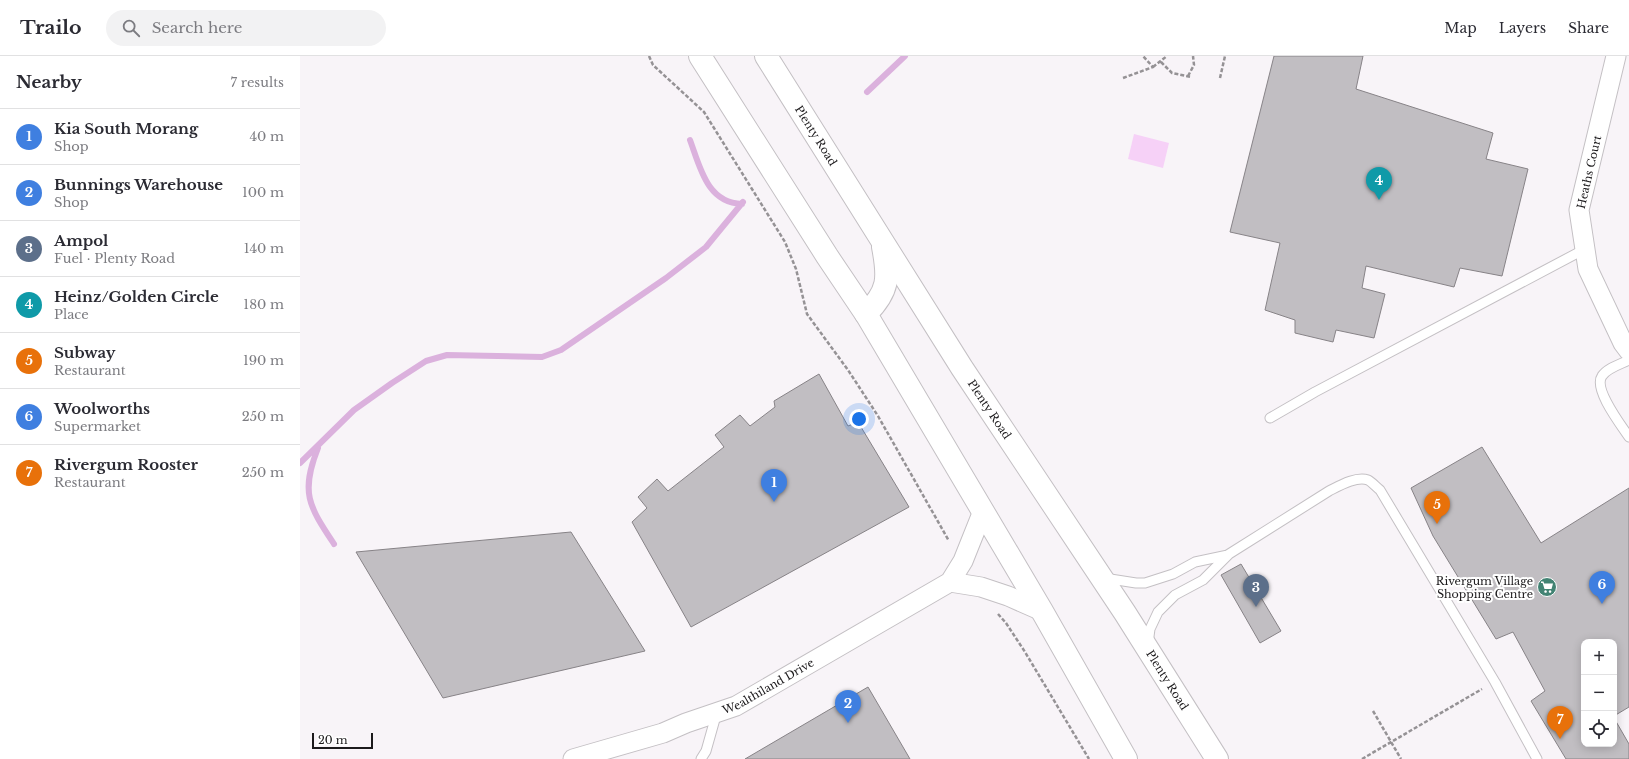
<!DOCTYPE html>
<meta charset="utf-8">
<style>
:root{--surface:#fff;--page:#f2f2f3;--text:#2b2b33;--muted:#7c7c81;--line:#e1e1e2;--accent:#428373}
body{margin:0;font-family:"Libre Baskerville",serif;background:var(--page);color:var(--text)}
.controls{position:absolute;right:12px;bottom:12px;display:grid;overflow:hidden;border-radius:8px;box-shadow:0 2px 10px #0003}
.controls button{width:36px;height:36px;display:grid;place-items:center;padding:0;border:0;border-bottom:1px solid var(--line);background:var(--surface);color:var(--text);font:20px sans-serif}
.scale{position:absolute;left:12px;bottom:10px;width:61px;box-sizing:border-box;padding-left:4px;border:2px solid #1c1a1c;border-top:0;font-size:11px;line-height:14px;white-space:nowrap;color:#1c1a1c;-webkit-text-stroke:3px #fff;paint-order:stroke}
.you{position:absolute;left:559px;top:363px;width:14px;height:14px;margin:-10px;border:3px solid #fff;border-radius:50%;background:#1a73e8;box-shadow:0 0 0 6px #1a73e833}
.badge{display:grid;place-items:center;width:26px;height:26px;border-radius:50%;background:var(--accent);color:#fff;font-size:13px;font-weight:700}
.pin{position:absolute;translate:-50% -33px;filter:drop-shadow(0 1px 2px #0008)}
.pin::after{content:'';position:absolute;top:21px;width:14px;height:12px;background:inherit;clip-path:polygon(0 0,100% 0,50% 100%)}
.list{margin:0;padding:0;list-style:none}
h2{display:flex;justify-content:space-between;align-items:center;height:52px;margin:0;padding:0 16px;font-size:17px}
h2 small{font-size:13px;font-weight:400;color:var(--muted)}
.list li{display:grid;grid-template-columns:26px 1fr auto;gap:12px;align-items:center;box-sizing:border-box;height:56px;padding:0 16px;border-top:1px solid var(--line)}
.list b{display:block;font-size:15px;white-space:nowrap}
.list p{margin:0;font-size:13px;white-space:nowrap;color:var(--muted)}
.list em{font-size:13px;font-style:normal;color:var(--muted)}
.icon{flex:none;width:22px;height:22px;fill:none;stroke:currentColor;stroke-width:2;stroke-linecap:round;stroke-linejoin:round}
.map{position:relative;flex:none;width:1329px;height:703px;overflow:hidden}
header{display:flex;align-items:center;gap:24px;box-sizing:border-box;height:56px;padding:0 20px;background:var(--surface);border-bottom:1px solid var(--line)}
header strong{font-size:19px}
nav{display:flex;gap:22px;margin-inline-start:auto;font-size:14px}
.search{width:280px;height:36px;background:var(--page);display:flex;align-items:center;gap:10px;box-sizing:border-box;padding:0 14px;border-radius:22px;color:var(--muted);font-size:15px}
main{display:flex}
aside{flex:1;background:var(--surface)}
.map>svg:first-child{display:block}
</style>
<header>
<strong>Trailo</strong>
<div class="search"><svg class="icon" aria-label="search" viewBox="0 0 24 24"><circle cx="10" cy="10" r="6"/><path d="M15 15l6 6"/></svg>Search here</div>
<nav><a>Map</a><a>Layers</a><a>Share</a></nav>
</header>
<main>
<aside>
<h2>Nearby<small>7 results</small></h2>
<ul class="list">
<li><span class="badge" style="background:#3f7fe0">1</span><div><b>Kia South Morang</b><p>Shop</p></div><em>40 m</em></li>
<li><span class="badge" style="background:#3f7fe0">2</span><div><b>Bunnings Warehouse</b><p>Shop</p></div><em>100 m</em></li>
<li><span class="badge" style="background:#5c6f8a">3</span><div><b>Ampol</b><p>Fuel · Plenty Road</p></div><em>140 m</em></li>
<li><span class="badge" style="background:#0f9aa8">4</span><div><b>Heinz/Golden Circle</b><p>Place</p></div><em>180 m</em></li>
<li><span class="badge" style="background:#e8710a">5</span><div><b>Subway</b><p>Restaurant</p></div><em>190 m</em></li>
<li><span class="badge" style="background:#3f7fe0">6</span><div><b>Woolworths</b><p>Supermarket</p></div><em>250 m</em></li>
<li><span class="badge" style="background:#e8710a">7</span><div><b>Rivergum Rooster</b><p>Restaurant</p></div><em>250 m</em></li>
</ul>
</aside>
<div class="map">
<svg width="1329" height="703" viewBox="0 0 1329 703">
<rect width="100%" height="100%" fill="#f8f4f8"/>
<path fill="#f6d1f7" d="M834,78L869,87L863,112L828,103Z"/>
<g fill="none" stroke-linecap="round" stroke-linejoin="round">
<path stroke="#dbb1dd" stroke-width="6" d="M567,36L605,0
M390,84C400,111 407,147 442,148
M18,392C0,437 9,450 34,488
M0,407L54,354L92,327L126,305L147,299L242,301L261,294L366,222L406,191L443,146"/>
</g>
<path fill="#c1bec2" stroke="#878387" d="M974,0H1063L1056,33L1193,77L1186,103L1228,113L1202,220L1160,212L1154,231L1066,210L1062,232L1085,238L1074,282L1036,274L1033,286L995,277V264L965,254L980,187L930,176Z
M519,318L548,370L558,366L609,451L391,571L332,466L347,452L338,441L357,423L368,435L424,391L415,379L440,359L450,370L475,351L474,345Z
M1182,391L1241,487L1329,432V651L1314,660V586H1284V688H1314V662L1329,688V703H1266L1231,645L1245,635L1213,576L1196,583L1133,480L1111,432Z
M271,476L345,595L143,642L56,496Z
M941,508L981,575L960,587L921,519Z
M568,631L610,703H445Z"/>
<g fill="none" stroke-linecap="round" stroke-linejoin="round">
<g stroke="#c4c0c4" stroke-width="11">
<path id="lane" d="M1329,304C1321,308 1307,312 1302,320C1293,333 1321,369 1329,381
M970,362L1015,336L1285,193
M804,522L836,527H845L873,518L895,506L928,499
M848,588L850,573L858,556L875,539L903,524L929,498L1029,435C1039,430 1056,420 1068,424C1072,426 1076,431 1080,434L1195,626L1237,703
M401,703L406,695L417,656"/>
</g>
<g stroke="#c4c0c4" stroke-width="21">
<g id="street">
<path d="M1316,0L1279,154L1288,213L1323,287L1329,295"/>
<path d="M650,526L681,531L708,540L742,555"/>
<path id="s1" d="M273,703L363,677L386,667L436,650L650,526L663,505L683,455"/>
</g>
</g>
<g stroke="#c4c0c4" stroke-width="24">
<g id="highway">
<path d="M400,0L527,200L566,258L742,555L826,703"/>
<path id="s2" d="M466,0L662,312L825,557L917,703"/>
<path d="M566,258C589,235 589,222 583,191"/>
</g>
</g>
<path stroke="#959295" stroke-width="2.5" stroke-dasharray="4 2" stroke-linecap="butt" d="M349,0L353,9L404,56L485,186L496,213L507,258L548,314L578,360L649,485
M861,6L872,17L891,21
M853,11L867,0
M888,20L894,9L893,0
M823,22L853,11L843,0
M920,22L925,0
M698,558L706,567L725,596L789,703
M1073,655L1101,703
M1062,703L1182,633"/>
<use href="#lane" stroke="#fff" stroke-width="9"/>
<use href="#street" stroke="#fff" stroke-width="19"/>
<use href="#highway" stroke="#fff" stroke-width="22"/>
</g>
<defs>
<g id="supermarket-disc" transform="scale(1)"><circle r="9.5" fill="#428373" stroke="#fff"/><path d="M-6-5.5h2.5l.6 2H6L4.5 2H-2.5L-4.4-4H-6ZM-1.5 3.2a1.3 1.3 0 1 0 .1 0ZM3 3.2a1.3 1.3 0 1 0 .1 0Z" fill="#fff"/></g>
</defs>
<g fill-rule="evenodd">
<use href="#supermarket-disc" x="1247" y="531"/>
</g>
<g text-anchor="middle" dominant-baseline="central" stroke-width="4" stroke-linejoin="round" paint-order="stroke">
<g font-size="11" fill="#1c1a1c" stroke="#fff">
<text stroke="none"><textPath href="#s2" startOffset="94">Plenty Road</textPath></text>
<text transform="translate(1289 116) rotate(-77)">Heaths Court</text>
<text stroke="none"><textPath href="#s2" startOffset="418">Plenty Road</textPath></text>
<text stroke="none"><textPath href="#s2" startOffset="742">Plenty Road</textPath></text>
<text stroke="none"><textPath href="#s1" startOffset="209">Wealthiland Drive</textPath></text>
</g>
<g font-size="11" fill="#1c1a1c" stroke="#fff" text-anchor="end">
<text x="1233" y="525">Rivergum Village<tspan x="1233" dy="13">Shopping Centre</tspan></text>
</g>
</g>
</svg>
<div class="controls">
<button>+</button>
<button>−</button>
<button><svg class="icon" aria-label="locate" viewBox="0 0 24 24"><circle cx="12" cy="12" r="6"/><path d="M12 2v4M12 18v4M2 12h4M18 12h4"/></svg></button>
</div>
<div class="scale">20 m</div>
<div class="you"></div>
<div class="pin badge" style="left:474px;top:446px;background:#3f7fe0">1</div>
<div class="pin badge" style="left:548px;top:667px;background:#3f7fe0">2</div>
<div class="pin badge" style="left:956px;top:551px;background:#5c6f8a">3</div>
<div class="pin badge" style="left:1079px;top:144px;background:#0f9aa8">4</div>
<div class="pin badge" style="left:1137px;top:468px;background:#e8710a">5</div>
<div class="pin badge" style="left:1302px;top:548px;background:#3f7fe0">6</div>
<div class="pin badge" style="left:1260px;top:683px;background:#e8710a">7</div>
</div>
</main>
